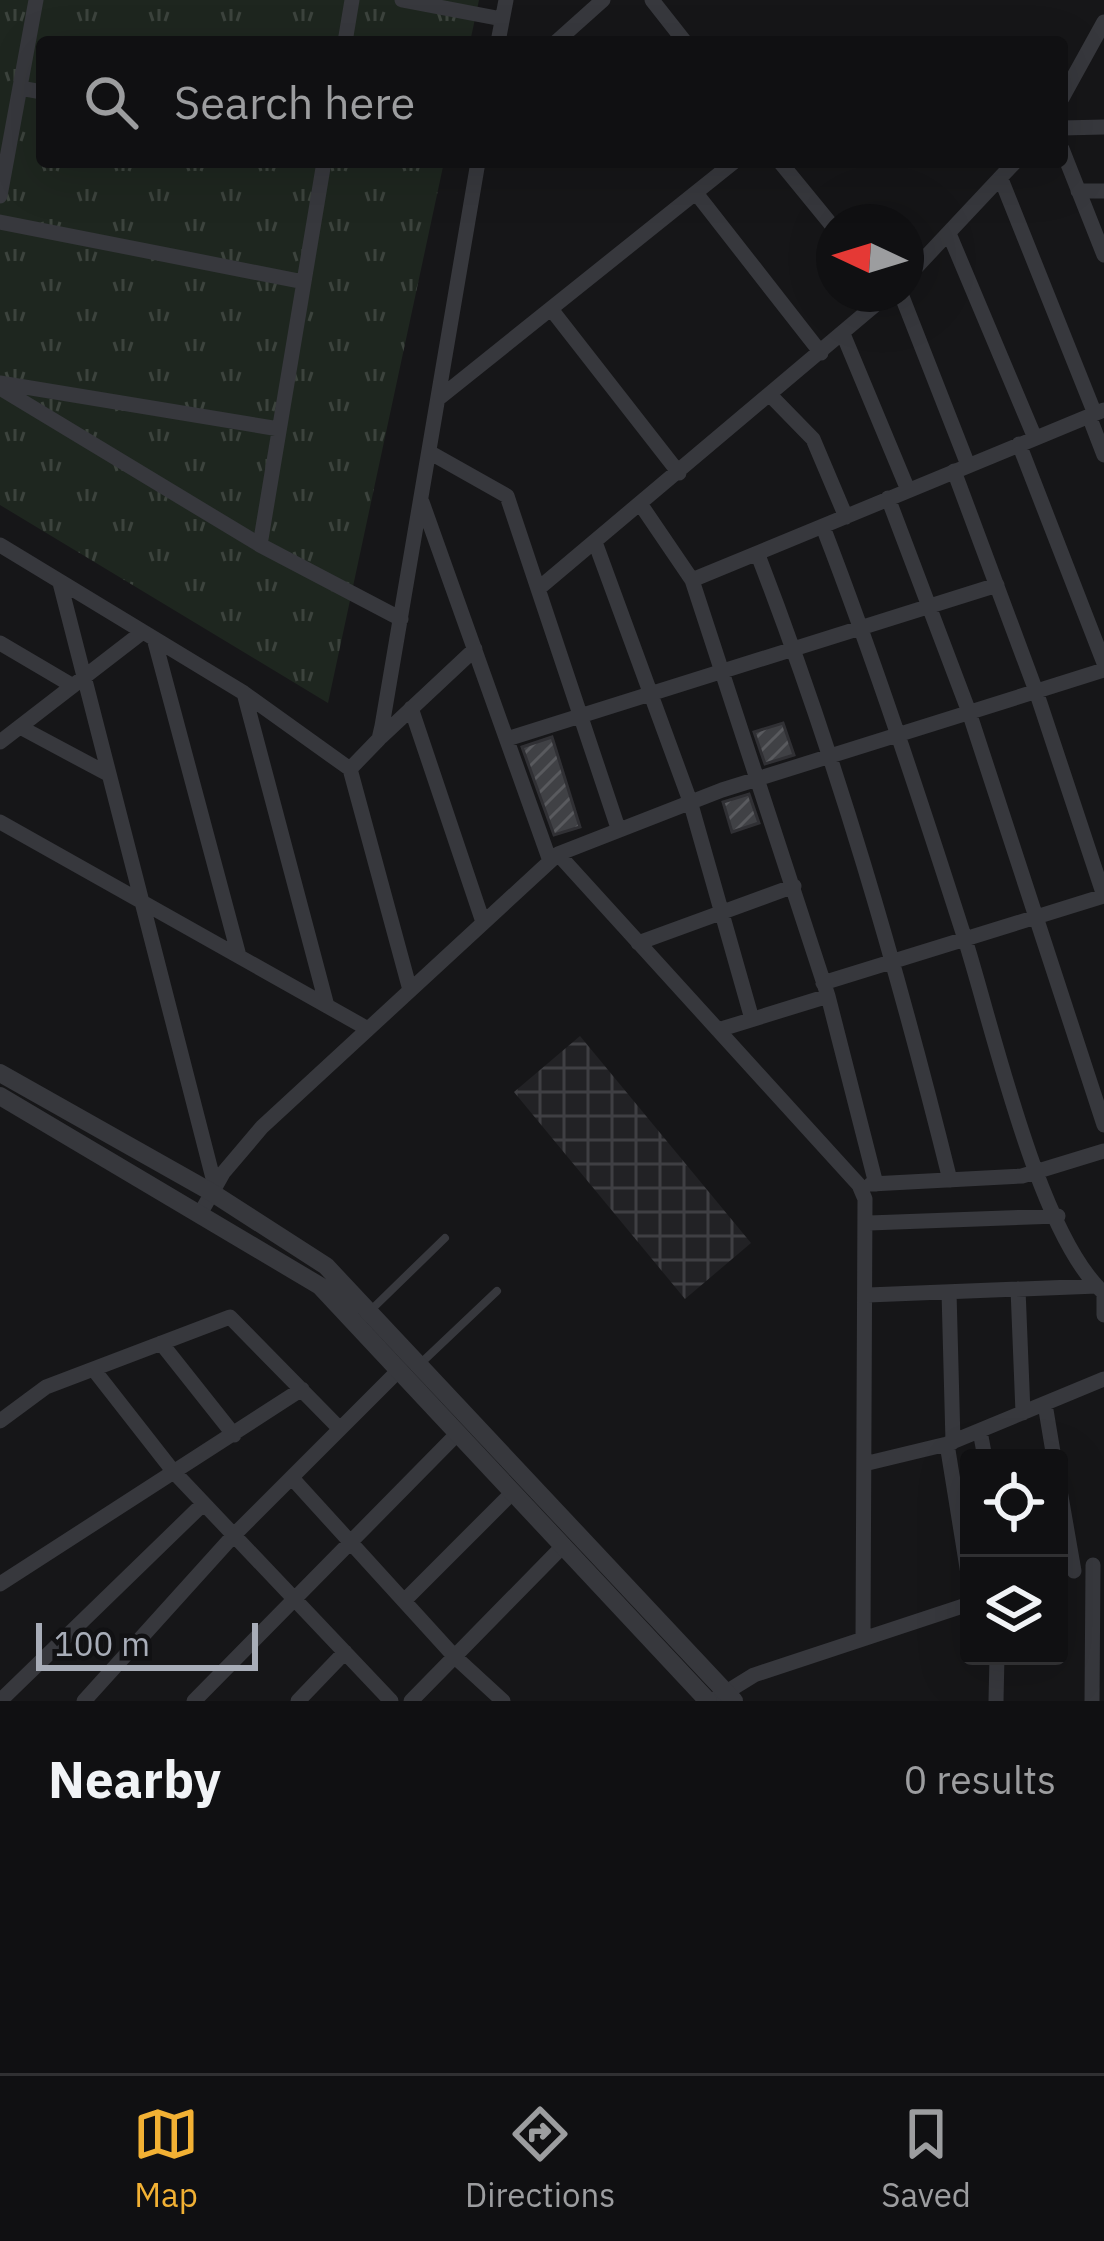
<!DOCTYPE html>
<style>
:root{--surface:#101012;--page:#1e1e20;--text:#f1f3f6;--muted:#9c9d9f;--line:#303032;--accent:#f2b134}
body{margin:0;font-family:"IBM Plex Sans",sans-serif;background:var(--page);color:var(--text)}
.controls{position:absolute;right:36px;bottom:36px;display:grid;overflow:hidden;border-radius:12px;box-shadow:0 12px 48px #0002}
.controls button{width:108px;height:108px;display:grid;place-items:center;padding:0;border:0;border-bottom:3px solid var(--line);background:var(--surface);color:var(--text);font:60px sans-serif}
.compass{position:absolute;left:816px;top:204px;width:108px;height:108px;border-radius:50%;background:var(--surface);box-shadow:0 12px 48px #0002;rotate:274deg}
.scale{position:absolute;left:36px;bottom:30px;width:222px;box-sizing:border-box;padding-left:12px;border:6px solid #a8adb8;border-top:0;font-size:33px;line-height:42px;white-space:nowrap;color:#a8adb8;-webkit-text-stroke:9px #111113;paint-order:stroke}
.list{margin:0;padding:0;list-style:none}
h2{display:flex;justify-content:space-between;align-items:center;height:156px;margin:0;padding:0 48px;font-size:51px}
h2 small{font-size:39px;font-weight:400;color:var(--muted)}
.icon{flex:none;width:66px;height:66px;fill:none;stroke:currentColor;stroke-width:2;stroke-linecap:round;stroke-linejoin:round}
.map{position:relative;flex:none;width:1104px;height:1701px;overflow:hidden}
.search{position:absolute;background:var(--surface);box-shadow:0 12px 48px #0002;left:36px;right:36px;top:36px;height:132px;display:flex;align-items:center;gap:30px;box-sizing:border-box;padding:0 42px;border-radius:12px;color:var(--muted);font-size:45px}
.sheet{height:372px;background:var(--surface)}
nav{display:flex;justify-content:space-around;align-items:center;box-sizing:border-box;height:168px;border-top:3px solid var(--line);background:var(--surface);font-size:33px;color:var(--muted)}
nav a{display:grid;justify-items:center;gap:6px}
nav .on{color:var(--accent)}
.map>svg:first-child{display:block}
</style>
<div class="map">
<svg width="1104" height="1701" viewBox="0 0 1104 1701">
<defs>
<pattern id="industrial-grid" width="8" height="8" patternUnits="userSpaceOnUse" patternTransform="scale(3)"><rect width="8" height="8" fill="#222225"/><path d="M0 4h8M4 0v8" fill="none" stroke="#3f3f43"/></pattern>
<pattern id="grass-tufts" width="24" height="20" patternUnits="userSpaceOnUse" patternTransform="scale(3)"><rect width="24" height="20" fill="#1e261f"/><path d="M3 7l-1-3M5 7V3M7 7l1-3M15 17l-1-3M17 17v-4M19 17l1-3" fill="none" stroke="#3c433d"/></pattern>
<pattern id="building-hatch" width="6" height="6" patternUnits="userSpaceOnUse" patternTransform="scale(3)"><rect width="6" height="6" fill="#404145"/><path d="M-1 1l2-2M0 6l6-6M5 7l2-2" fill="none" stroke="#595a5e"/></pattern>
</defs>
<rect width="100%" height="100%" fill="#161618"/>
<path fill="url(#industrial-grid)" d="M580,1036L751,1243L685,1299L514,1092Z"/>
<path fill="url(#grass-tufts)" d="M0,0H479L470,42H42V162H444L328,703L0,505Z"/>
<path fill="url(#building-hatch)" stroke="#303034" stroke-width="3" d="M783,723L794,755L765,764L754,732Z
M552,737L580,827L554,835L522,747Z
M749,794L759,823L732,832L723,802Z"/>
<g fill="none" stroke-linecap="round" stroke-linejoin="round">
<path stroke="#37383d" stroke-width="8" d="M370,1311L445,1238
M420,1364L497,1291"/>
<path stroke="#37383d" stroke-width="15" d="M402,0L502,19
M652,0L685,42
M345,42L352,0
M498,42L506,0
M556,42L603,0
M20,88L42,92
M1062,98L1104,22
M1062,128L1104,127
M1062,149L1104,255
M780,162L834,228
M1001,179L1095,414
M1078,191H1104
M696,193L821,353
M0,196L36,0
M0,222L304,282
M950,236L1035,438
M906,278L1015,162
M901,294L968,465
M551,309L679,473
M843,334L908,490
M0,383L279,429
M0,388L260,545L401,619
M772,397L813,439L846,517
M438,399L734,162
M1089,416L1104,455
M1019,444L1104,663
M429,452L507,496L618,828
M954,471L1036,691L1104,896
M888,498L969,712L1104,1125
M422,502L550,861
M641,505L692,580L828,996L876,1184
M823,527C875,662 920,799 964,936C992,1023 1038,1235 1104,1293
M595,542L690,801L752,1019
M0,545L244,693L350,769L379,739L382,726L478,162
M260,545L324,162
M758,555C837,760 897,967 950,1180
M692,580L1104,410
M60,583L215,1186
M538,589L888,294
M155,642L239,956
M0,643L73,686
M244,693L327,1006
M411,708L482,919
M20,727L106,773
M381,737L475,649
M507,739L997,585
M0,742L140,634
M350,769L410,990
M0,822L368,1029
M558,854L859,1185L865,1199L863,1638
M638,943L794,886
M823,983L1104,896
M718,1030L828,996
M871,1184L1022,1176L1104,1151
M200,1214L223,1173L262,1127L558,854L722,790L1104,670
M869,1223L1058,1216
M1018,1289L1023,1413
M949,1292L953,1442
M868,1295L1097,1286
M1104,1296V1315
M161,1343L234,1435
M94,1370L173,1471L391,1701
M1045,1404L1054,1458
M0,1421L46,1387L230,1317L340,1429
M980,1431L985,1458
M947,1444L969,1580
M864,1464L947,1444L1104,1379
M292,1478L454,1656L503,1701
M1059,1485L1074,1571
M0,1584L302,1389
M404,1601L513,1492
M0,1701L203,1504
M84,1701L233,1536L399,1370
M194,1701L458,1433
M298,1701L345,1652
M411,1701L564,1545
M712,1701L754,1675L969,1604
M996,1701L997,1656
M1092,1701L1093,1565"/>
<path stroke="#37383d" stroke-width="18" d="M0,1073L211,1192L326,1266L734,1701
M0,1096L320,1286L708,1701"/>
</g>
</svg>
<div class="controls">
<button><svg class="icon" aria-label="locate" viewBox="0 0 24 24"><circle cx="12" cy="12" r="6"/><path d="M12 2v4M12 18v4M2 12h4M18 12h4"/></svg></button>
<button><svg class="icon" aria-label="layers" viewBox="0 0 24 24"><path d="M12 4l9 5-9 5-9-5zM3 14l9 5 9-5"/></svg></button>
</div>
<svg class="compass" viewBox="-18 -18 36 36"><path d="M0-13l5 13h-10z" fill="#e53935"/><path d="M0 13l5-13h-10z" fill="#9c9d9f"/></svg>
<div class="scale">100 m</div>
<div class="search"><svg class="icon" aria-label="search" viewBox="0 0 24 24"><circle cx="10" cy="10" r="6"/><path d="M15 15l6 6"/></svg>Search here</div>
</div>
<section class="sheet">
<h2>Nearby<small>0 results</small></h2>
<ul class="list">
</ul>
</section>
<nav>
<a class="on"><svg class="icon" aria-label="map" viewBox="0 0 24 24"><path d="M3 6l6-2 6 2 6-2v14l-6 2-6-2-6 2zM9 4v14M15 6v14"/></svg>Map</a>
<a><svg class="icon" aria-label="directions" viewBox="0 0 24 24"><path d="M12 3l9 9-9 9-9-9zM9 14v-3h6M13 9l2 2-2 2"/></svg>Directions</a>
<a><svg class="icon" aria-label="saved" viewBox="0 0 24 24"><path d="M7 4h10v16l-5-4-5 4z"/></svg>Saved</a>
</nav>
